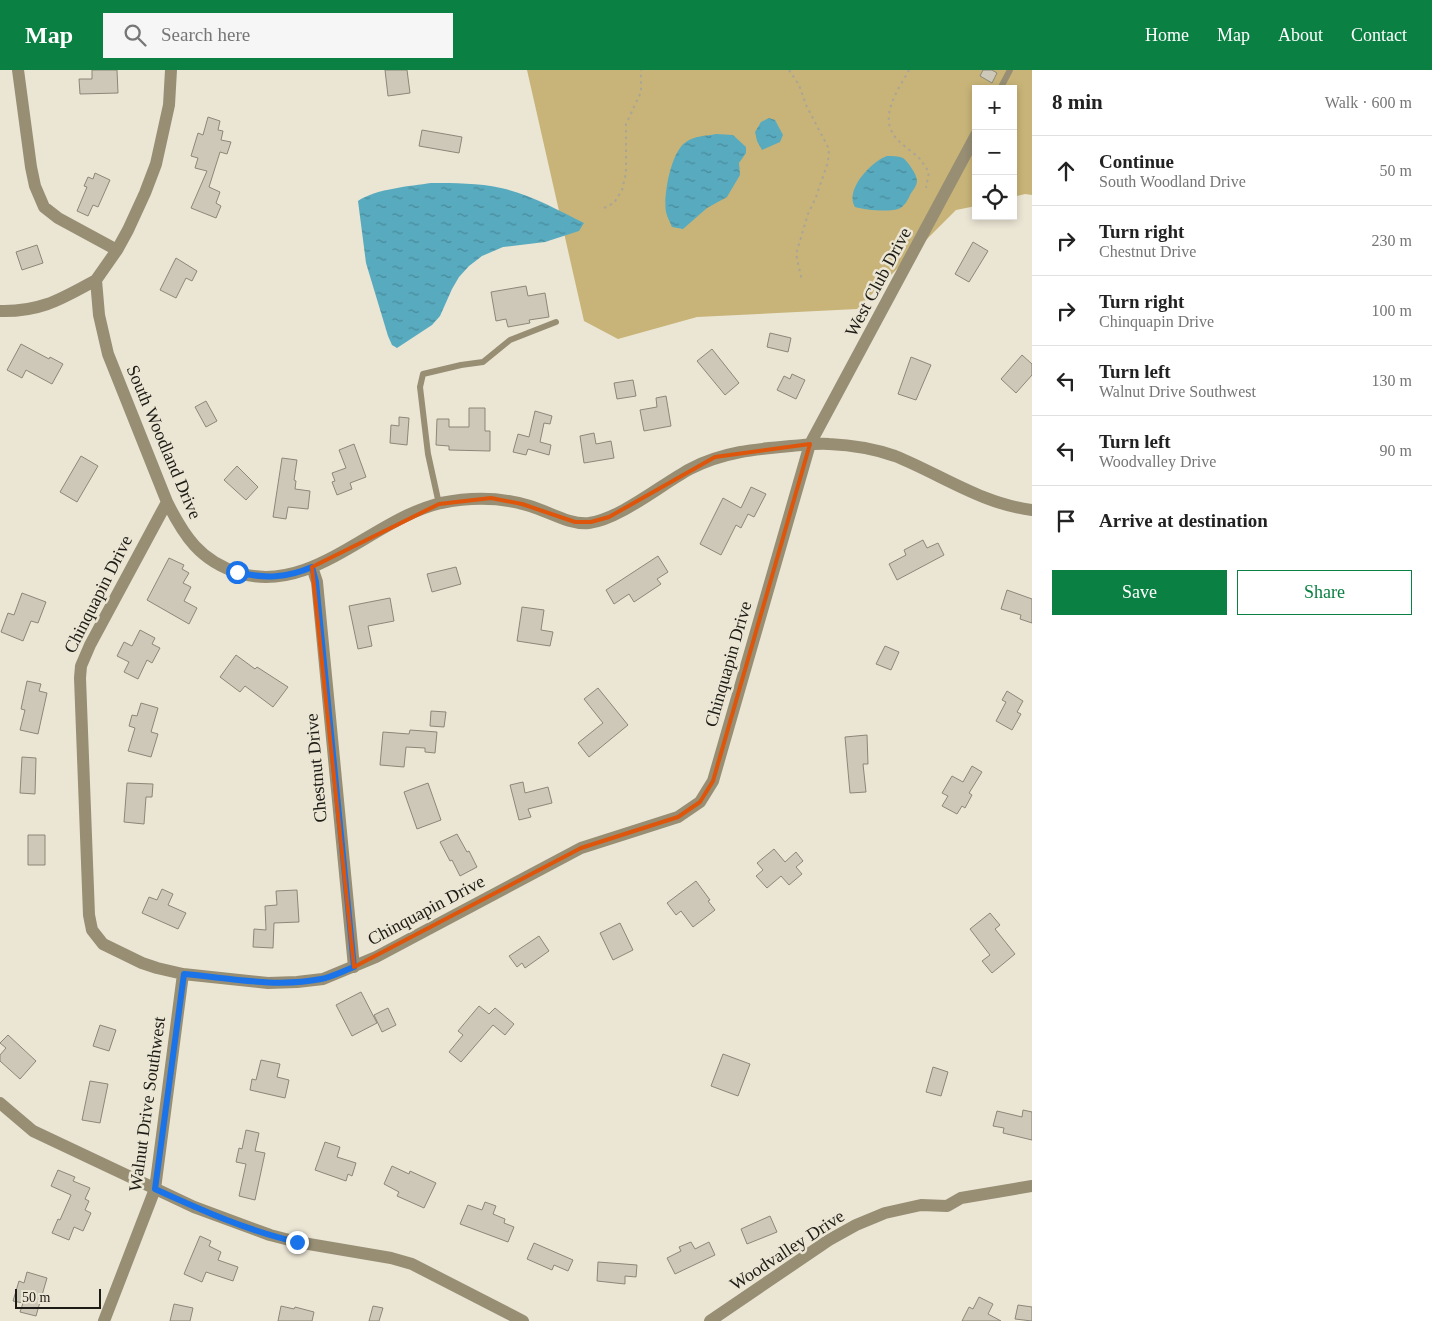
<!DOCTYPE html>
<meta charset="utf-8">
<style>
:root{--surface:#fff;--page:#f6f6f6;--text:#222;--muted:#767676;--line:#e0e0e0;--accent:#0b8043}
body{margin:0;font-family:Georgia,serif;background:var(--page);color:var(--text)}
.controls{position:absolute;right:15px;top:15px;display:grid;overflow:hidden;border-radius:0px;box-shadow:0 2px 8px #0003}
.controls button{width:45px;height:45px;display:grid;place-items:center;padding:0;border:0;border-bottom:1px solid var(--line);background:var(--surface);color:var(--text);font:25px sans-serif}
.scale{position:absolute;left:15px;bottom:12px;width:86px;box-sizing:border-box;padding-left:5px;border:2px solid #1d1b15;border-top:0;font-size:14px;line-height:18px;white-space:nowrap;color:#1d1b15;-webkit-text-stroke:4px #ebe5d4;paint-order:stroke}
.stop{position:absolute;width:15px;height:15px;margin:-11px;border:4px solid #1a73e8;border-radius:50%;background:#fff}
.stop.end{background:#1a73e8;border-color:#fff;box-shadow:0 1px 5px #0008}
.list{margin:0;padding:0;list-style:none}
h2{display:flex;justify-content:space-between;align-items:center;height:65px;margin:0;padding:0 20px;font-size:21px}
h2 small{font-size:16px;font-weight:400;color:var(--muted)}
.list li{display:grid;grid-template-columns:32px 1fr auto;gap:15px;align-items:center;box-sizing:border-box;height:70px;padding:0 20px;border-top:1px solid var(--line)}
.list b{display:block;font-size:19px;white-space:nowrap}
.list p{margin:0;font-size:16px;white-space:nowrap;color:var(--muted)}
.list em{font-size:16px;font-style:normal;color:var(--muted)}
.actions{display:flex;gap:10px;padding:15px 20px}
.actions a{flex:1;padding:11px 0;border:1px solid var(--accent);border-radius:0px;text-align:center;font-size:18px;color:var(--accent)}
.actions .main{background:var(--accent);color:#fff}
.icon{flex:none;width:28px;height:28px;fill:none;stroke:currentColor;stroke-width:2;stroke-linecap:round;stroke-linejoin:round}
.map{position:relative;flex:none;width:1032px;height:1251px;overflow:hidden}
header{display:flex;align-items:center;gap:30px;box-sizing:border-box;height:70px;padding:0 25px;background:var(--accent);color:#fff}
header strong{font-size:24px}
nav{display:flex;gap:28px;margin-inline-start:auto;font-size:18px}
.search{width:350px;height:45px;background:var(--page);display:flex;align-items:center;gap:12px;box-sizing:border-box;padding:0 18px;border-radius:0px;color:var(--muted);font-size:19px}
main{display:flex}
aside{flex:1;background:var(--surface)}
.map>svg:first-child{display:block}
</style>
<header>
<strong>Map</strong>
<div class="search"><svg class="icon" aria-label="search" viewBox="0 0 24 24"><circle cx="10" cy="10" r="6"/><path d="M15 15l6 6"/></svg>Search here</div>
<nav><a>Home</a><a>Map</a><a>About</a><a>Contact</a></nav>
</header>
<main>
<div class="map">
<svg width="1032" height="1251" viewBox="0 0 1032 1251">
<defs>
<pattern id="water-ripples" width="26" height="14" patternUnits="userSpaceOnUse" patternTransform="scale(1.25)"><rect width="26" height="14" fill="#58aabf"/><path d="M2 4q2-2 4 0t4 0M15 11q2-2 4 0t4 0" fill="none" stroke="#488a9a"/></pattern>
</defs>
<rect width="100%" height="100%" fill="#ebe5d4"/>
<path fill="#c8b478" d="M527,0H1032V125L1025,124L1013,127V19H976V136L956,140L857,239L697,247L618,269L584,251Z"/>
<path fill="url(#water-ripples)" d="M769,48L775,50L783,65L780,72L762,80L757,71L755,62L761,52Z
M716,64L733,65L746,77V83L739,93L740,105L727,127L707,138L683,159L672,157C670,152 667,147 666,142C663,126 671,81 686,72C694,66 706,66 716,64Z
M887,86C892,86 898,86 903,88C908,92 917,104 917,111C917,116 912,121 910,125C908,130 904,137 898,139C888,142 865,140 855,137C844,120 872,91 887,86Z
M431,113C455,113 478,113 501,118C530,124 558,140 584,153L579,161L545,172L503,177L482,186L469,196L459,207L452,219L440,246L432,255L397,278L392,275L388,266L366,193L358,131C375,119 411,116 431,113Z"/>
<path fill="#cdc8b8" stroke="#8c8778" d="M92,0H117L118,23L80,24L79,9H92Z
M385,0H407L410,23L388,26Z
M983,0H992L997,3L992,13L980,6Z
M208,47L220,51L218,60L223,61L221,70L231,72L227,84L220,82L209,117L220,122L216,133L221,136L216,148L191,138L207,101L195,98L198,88L191,86L198,63L203,65Z
M422,60L462,67L459,83L419,76Z
M95,103L110,110L98,137L93,135L88,146L77,141L87,117L84,116L88,107L93,109Z
M973,172L988,181L969,212L955,204Z
M37,175L43,193L22,200L16,182Z
M176,188L197,201L192,211L186,208L176,228L160,220Z
M526,216L528,226L545,223L549,247L529,250L530,253L508,257L506,249L496,251L491,222Z
M770,263L791,268L788,282L767,277Z
M21,274L49,289L50,287L63,294L52,314L26,300L22,308L7,300Z
M712,279L739,313L725,325L697,291Z
M1022,285L1032,294V305L1016,323L1001,309Z
M911,287L931,295L916,330L898,324Z
M792,304L805,310L796,329L777,320L784,306L790,309Z
M633,310L636,326L617,329L614,313Z
M666,326L671,356L644,361L640,340L657,337L656,328Z
M206,331L217,351L206,357L195,337Z
M469,338H485V361H490V381L449,380V376L436,375L437,349H449V357H469Z
M535,341L552,346L550,354L544,353L540,372L551,375L549,385L528,379L526,385L513,382L518,364L529,367Z
M399,347L409,348L407,375L390,373L391,355L399,356Z
M594,363L596,374L611,371L614,388L584,393L580,366Z
M354,374L366,407L350,413L352,419L337,425L332,412L335,411L332,403L346,398L339,380Z
M81,386L98,396L77,432L60,422Z
M282,388L297,390L294,410L296,411L295,419L310,421L308,439L288,437L286,449L273,447Z
M237,396L258,417L246,430L224,410Z
M751,417L766,424L754,447L748,444L741,458L736,455L721,485L700,474L723,428L741,438Z
M923,470L927,478L938,473L944,485L897,510L889,494L906,485L904,480Z
M658,486L668,502L657,509L661,514L634,532L629,524L614,534L606,520Z
M169,488L184,495L182,499L189,503L183,513L191,517L184,531L197,538L189,554L147,530Z
M456,497L461,514L432,522L427,504Z
M1007,520L1032,529V553L1020,549L1021,545L1001,539Z
M22,523L46,532L38,553L31,551L23,571L1,562L8,543L14,545Z
M390,528L394,551L368,556L372,576L358,579L349,536Z
M522,537L544,540L541,560L553,562L550,576L517,571Z
M140,560L155,568L152,574L160,578L152,593L147,590L138,609L124,602L129,592L117,586L124,572L132,576Z
M885,576L899,582L891,600L876,594Z
M236,585L255,599L257,597L288,617L273,637L245,616L240,622L220,607Z
M27,611L41,614L39,621L47,623L38,664L20,660L25,640L21,639Z
M598,618L628,655L589,687L578,673L603,653L584,629Z
M1007,621L1023,631L1017,642L1021,644L1012,660L996,651L1006,632L1002,630Z
M141,633L158,638L151,662L158,664L151,687L128,681L135,658L129,656L132,645L137,646Z
M431,641L446,642L444,657L430,656Z
M410,660L437,662L435,683L425,682V678L406,677L404,697L380,695L383,662L409,664Z
M867,665L868,694H863L866,722L850,723L845,667Z
M22,687L36,688L35,724L20,723Z
M972,696L982,702L969,723L972,725L965,738L962,736L957,744L942,736L948,726L942,723L952,706L963,712Z
M523,712L525,723L548,717L552,733L528,739L531,747L519,750L510,715Z
M127,713L153,714L152,727H146L144,754L124,752Z
M428,713L441,750L417,759L404,722Z
M457,764L467,782L469,781L477,797L460,806L452,790L450,791L440,772Z
M28,765H45V795H28Z
M774,779L785,792L796,782L803,791L796,797L802,804L789,815L781,806L767,818L756,806L763,800L757,793Z
M696,811L710,830L708,831L715,840L693,857L681,841L676,845L667,833Z
M162,819L173,824L168,835L186,843L178,859L142,843L149,827L157,830Z
M297,820L299,852L274,853L273,878L253,877L254,859L266,860L265,836L277,835L276,821Z
M990,843L1000,855L995,859L1015,884L992,903L982,891L990,885L970,859Z
M620,853L633,880L613,890L600,863Z
M539,866L549,881L525,898L522,893L517,897L509,886Z
M361,922L377,953L352,966L336,935Z
M479,936L489,944L495,938L514,954L505,965L493,955L461,992L449,982L463,965L458,961Z
M388,938L396,955L382,962L374,945Z
M100,955L116,960L109,981L93,976Z
M8,965L36,991L20,1009L0,991V985L6,978L0,973Z
M723,984L750,994L738,1026L711,1016Z
M261,990L280,994L277,1007L289,1010L285,1028L250,1020L252,1009L256,1010Z
M933,997L948,1002L941,1026L926,1022Z
M90,1011L108,1014L100,1053L82,1050Z
M1023,1040L1032,1042V1070L1003,1063L1004,1058L993,1056L997,1041L1022,1047Z
M246,1060L259,1063L255,1081L265,1083L255,1130L239,1126L246,1094L236,1092L239,1078L242,1079Z
M325,1072L340,1077L337,1087L356,1093L352,1106L348,1104L346,1111L315,1100Z
M392,1096L409,1104L410,1101L436,1113L424,1138L397,1126L399,1122L384,1114Z
M58,1100L75,1107L73,1111L90,1118L85,1129L89,1131L85,1140L91,1143L83,1161L74,1157L69,1170L52,1163L58,1149L60,1150L71,1125L51,1116Z
M485,1132L496,1136L493,1144L505,1149L504,1153L514,1157L508,1172L460,1154L468,1135L482,1140Z
M770,1146L777,1162L747,1174L741,1159Z
M200,1166L211,1171L209,1176L221,1182L218,1190L238,1197L233,1211L206,1202L202,1212L184,1204Z
M691,1172L695,1179L709,1172L715,1185L675,1204L667,1188L681,1181L679,1177Z
M534,1173L573,1190L568,1201L554,1195L552,1200L527,1189Z
M598,1192L637,1195L636,1207L625,1206V1214L597,1211Z
M27,1202L47,1208L36,1246L20,1242L23,1233L13,1231L19,1211L24,1213Z
M979,1227L993,1234L988,1244L1001,1251H962L969,1237L973,1239Z
M174,1234L193,1238L190,1251H170Z
M1018,1235L1032,1237V1251L1015,1249Z
M281,1236L294,1239L295,1237L314,1242L312,1251H278Z
M373,1236L383,1238L379,1251H369Z"/>
<g fill="none" stroke-linecap="round" stroke-linejoin="round">
<path stroke="#aaa597" stroke-width="2" stroke-dasharray="2.5 4" stroke-linecap="butt" d="M789,0L799,15L806,35L829,79L828,92L816,127L808,144L796,184L802,211
M909,0C898,20 878,47 896,68C903,76 913,82 920,89C923,93 926,98 929,102L926,118
M604,138L614,133L622,120L626,103V54L641,22V0"/>
<path stroke="#978e74" stroke-width="6" d="M1000,19L1010,0
M439,434L428,384L420,317L423,304L461,295L483,292L510,270L556,252"/>
<path stroke="#978e74" stroke-width="12" d="M18,0L31,97L35,116L44,137L58,148L117,180
M171,0L169,35L156,94L145,123L128,160L117,180L96,210L99,245L108,284L167,432C184,466 200,491 239,503C313,525 372,449 441,433C471,427 501,427 530,436C550,442 569,455 589,453C620,449 662,414 690,399C722,382 756,379 791,376C804,375 817,373 829,374C851,375 875,379 895,386C940,404 982,434 1032,440
M0,241C41,242 61,229 96,210
M167,432L90,575L81,596L80,608L89,845L92,860L103,874L142,893L157,898L183,904L268,913L297,912L323,909L376,887L581,778L678,747L700,732L713,711L810,374L976,65
M312,497L317,512L354,897
M0,1033L33,1061L194,1137L270,1165L297,1172L391,1188L412,1194L523,1251
M104,1251L155,1119L183,904
M710,1251L829,1170L856,1155L885,1143L921,1135L947,1136L961,1128L1032,1116"/>
</g>
<g fill="none" stroke-linecap="round" stroke-linejoin="round">
<path stroke="#1a73e8" stroke-width="6" d="M237,502C264,509 287,508 312,497L316,512L354,897C343,901 332,907 321,909C276,918 229,908 184,904L155,1119C201,1140 248,1161 297,1172"/>
</g>
<path fill="none" stroke="#de560c" stroke-width="4" stroke-linejoin="round" d="M810,374L713,711L700,732L678,747L581,778L354,897L312,497L439,434L491,428L522,434L575,452H591L609,447L715,387Z"/>
<g text-anchor="middle" dominant-baseline="central" stroke-width="5" stroke-linejoin="round" paint-order="stroke">
<g font-size="18" fill="#1d1b15" stroke="#ebe5d4">
<text transform="translate(878 212) rotate(-62)">West Club Drive</text>
<text transform="translate(164 372) rotate(67)">South Woodland Drive</text>
<text transform="translate(98 524) rotate(-63)">Chinquapin Drive</text>
<text transform="translate(728 594) rotate(-74)">Chinquapin Drive</text>
<text transform="translate(316 698) rotate(-95)">Chestnut Drive</text>
<text transform="translate(426 840) rotate(-28)">Chinquapin Drive</text>
<text transform="translate(147 1034) rotate(-82)">Walnut Drive Southwest</text>
<text transform="translate(787 1180) rotate(-33)">Woodvalley Drive</text>
</g>
</g>
</svg>
<div class="controls">
<button>+</button>
<button>−</button>
<button><svg class="icon" aria-label="locate" viewBox="0 0 24 24"><circle cx="12" cy="12" r="6"/><path d="M12 2v4M12 18v4M2 12h4M18 12h4"/></svg></button>
</div>
<div class="scale">50 m</div>
<div class="stop" style="left:237px;top:502px"></div>
<div class="stop end" style="left:297px;top:1172px"></div>
</div>
<aside>
<h2>8 min<small>Walk · 600 m</small></h2>
<ul class="list">
<li><svg class="icon" aria-label="ahead" viewBox="0 0 24 24"><path d="M12 20V5M6 11l6-6 6 6"/></svg><div><b>Continue</b><p>South Woodland Drive</p></div><em>50 m</em></li>
<li><svg class="icon" aria-label="right" viewBox="0 0 24 24"><path d="M7 20v-9h11M14 6l5 5-5 5"/></svg><div><b>Turn right</b><p>Chestnut Drive</p></div><em>230 m</em></li>
<li><svg class="icon" aria-label="right" viewBox="0 0 24 24"><path d="M7 20v-9h11M14 6l5 5-5 5"/></svg><div><b>Turn right</b><p>Chinquapin Drive</p></div><em>100 m</em></li>
<li><svg class="icon" aria-label="left" viewBox="0 0 24 24"><path d="M17 20v-9H6M10 6l-5 5 5 5"/></svg><div><b>Turn left</b><p>Walnut Drive Southwest</p></div><em>130 m</em></li>
<li><svg class="icon" aria-label="left" viewBox="0 0 24 24"><path d="M17 20v-9H6M10 6l-5 5 5 5"/></svg><div><b>Turn left</b><p>Woodvalley Drive</p></div><em>90 m</em></li>
<li><svg class="icon" aria-label="arrive" viewBox="0 0 24 24"><path d="M6 21V4h12l-3 4 3 4H6"/></svg><div><b>Arrive at destination</b></div></li>
</ul>
<div class="actions"><a class="main">Save</a><a>Share</a></div>
</aside>
</main>
